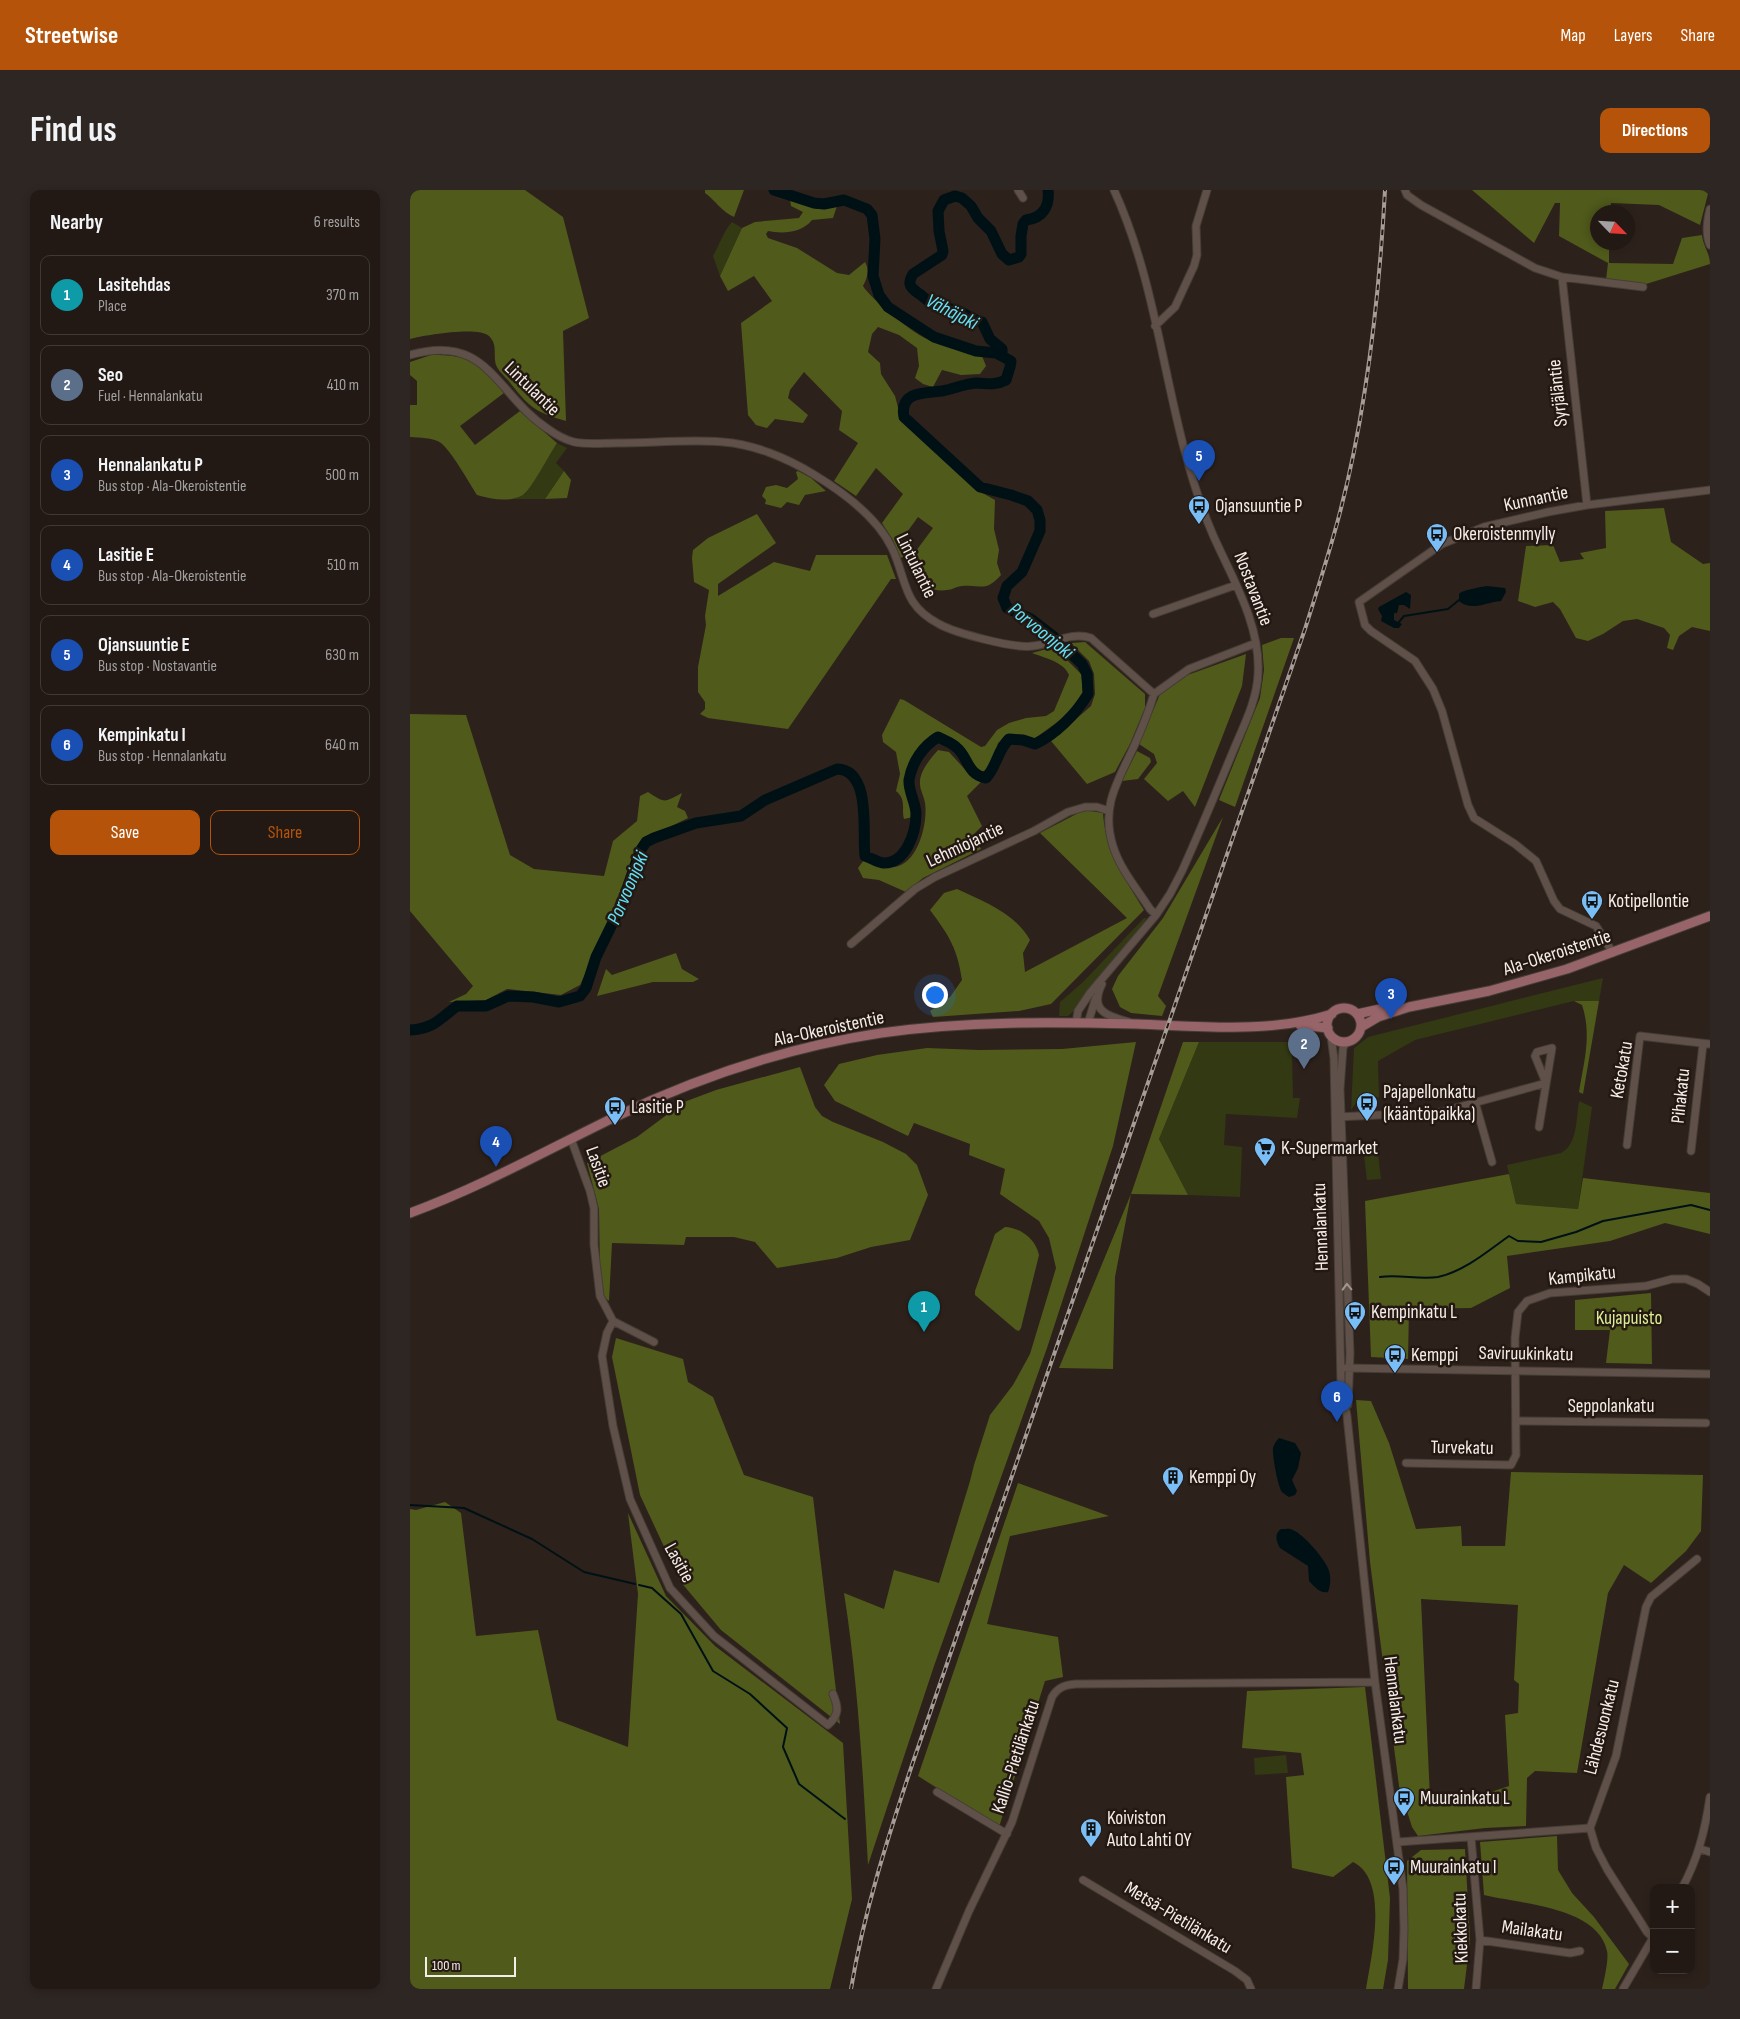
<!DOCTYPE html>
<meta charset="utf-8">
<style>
:root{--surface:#221914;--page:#2e2622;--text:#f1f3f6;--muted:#a2a0a0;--line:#3f3834;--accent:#b45309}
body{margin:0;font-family:"Sofia Sans Condensed",sans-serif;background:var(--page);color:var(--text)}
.controls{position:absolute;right:15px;bottom:15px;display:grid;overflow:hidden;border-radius:10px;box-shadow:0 2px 8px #0003}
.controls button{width:45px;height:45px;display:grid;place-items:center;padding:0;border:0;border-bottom:1px solid var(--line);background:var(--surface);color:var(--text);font:25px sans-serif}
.compass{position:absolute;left:1180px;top:15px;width:45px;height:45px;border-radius:50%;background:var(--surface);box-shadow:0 2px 8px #0003;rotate:115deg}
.scale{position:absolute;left:15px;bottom:12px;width:91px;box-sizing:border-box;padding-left:5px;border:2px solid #f5ede8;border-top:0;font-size:14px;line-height:18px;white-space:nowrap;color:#f5ede8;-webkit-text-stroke:4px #241812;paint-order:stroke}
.you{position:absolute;left:524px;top:804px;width:18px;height:18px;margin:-12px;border:4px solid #fff;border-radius:50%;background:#1a73e8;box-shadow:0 0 0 8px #1a73e833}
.badge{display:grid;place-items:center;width:32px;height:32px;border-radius:50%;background:var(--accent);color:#fff;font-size:16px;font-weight:700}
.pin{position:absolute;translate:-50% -41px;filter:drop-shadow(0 1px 2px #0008)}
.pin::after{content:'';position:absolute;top:26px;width:18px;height:15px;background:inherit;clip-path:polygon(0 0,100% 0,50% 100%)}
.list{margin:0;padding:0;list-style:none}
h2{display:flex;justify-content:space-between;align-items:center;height:65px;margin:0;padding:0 20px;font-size:21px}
h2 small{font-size:16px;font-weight:400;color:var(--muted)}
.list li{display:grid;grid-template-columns:32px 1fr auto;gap:15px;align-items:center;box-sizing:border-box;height:80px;margin:0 10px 10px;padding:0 10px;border:1px solid var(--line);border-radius:10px}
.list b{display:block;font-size:19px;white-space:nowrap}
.list p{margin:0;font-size:16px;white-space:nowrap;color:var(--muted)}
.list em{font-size:16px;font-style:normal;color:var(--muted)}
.actions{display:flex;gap:10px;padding:15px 20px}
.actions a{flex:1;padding:11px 0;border:1px solid var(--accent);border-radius:10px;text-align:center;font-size:18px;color:var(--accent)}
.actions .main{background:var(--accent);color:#fff}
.map{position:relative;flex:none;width:1300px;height:1799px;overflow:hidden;border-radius:10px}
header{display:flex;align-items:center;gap:30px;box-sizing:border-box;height:70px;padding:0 25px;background:var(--accent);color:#fff}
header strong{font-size:24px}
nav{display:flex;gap:28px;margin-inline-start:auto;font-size:18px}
.intro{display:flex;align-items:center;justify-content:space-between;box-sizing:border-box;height:120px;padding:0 30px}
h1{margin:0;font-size:35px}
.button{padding:12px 22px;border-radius:10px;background:var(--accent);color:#fff;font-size:18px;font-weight:700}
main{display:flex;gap:30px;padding:0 30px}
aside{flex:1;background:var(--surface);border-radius:10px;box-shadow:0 2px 8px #0003}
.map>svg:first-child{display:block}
</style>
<header>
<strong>Streetwise</strong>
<nav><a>Map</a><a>Layers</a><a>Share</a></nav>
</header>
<div class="intro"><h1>Find us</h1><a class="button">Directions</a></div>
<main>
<aside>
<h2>Nearby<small>6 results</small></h2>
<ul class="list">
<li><span class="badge" style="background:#0f9aa8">1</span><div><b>Lasitehdas</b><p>Place</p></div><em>370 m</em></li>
<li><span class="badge" style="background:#5c6f8a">2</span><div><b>Seo</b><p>Fuel · Hennalankatu</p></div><em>410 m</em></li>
<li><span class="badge" style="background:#1a4fb4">3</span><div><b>Hennalankatu P</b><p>Bus stop · Ala-Okeroistentie</p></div><em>500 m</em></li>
<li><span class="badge" style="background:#1a4fb4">4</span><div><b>Lasitie E</b><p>Bus stop · Ala-Okeroistentie</p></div><em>510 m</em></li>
<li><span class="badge" style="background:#1a4fb4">5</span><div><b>Ojansuuntie E</b><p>Bus stop · Nostavantie</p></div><em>630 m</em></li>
<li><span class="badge" style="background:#1a4fb4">6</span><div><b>Kempinkatu I</b><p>Bus stop · Hennalankatu</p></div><em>640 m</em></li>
</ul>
<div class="actions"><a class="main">Save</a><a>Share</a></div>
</aside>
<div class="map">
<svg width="1300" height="1799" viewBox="0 0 1300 1799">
<rect width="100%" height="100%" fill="#2d211b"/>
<path fill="#323913" d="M322,32L332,38L310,86L303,66C310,54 313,42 322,32Z
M147,253L157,258L146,273L154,281L135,309H101L115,304Z
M734,728H736L734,733L710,761L666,819L658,826H649L650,812L673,792Z
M1193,788L1189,811H1164L1005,850L968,871L969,908L961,904L951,906L941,920L944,858L958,847Z
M789,852H904L905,860L882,861L883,908H890L887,928L816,924L814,955L832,957L830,1007L778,1005L749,949Z
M1169,911L1182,917L1168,1019L1106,1014L1097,975L1151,963C1168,954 1166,928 1169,911Z
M968,964L971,989L957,990L954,966Z
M876,1565L878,1583L845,1585L844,1568Z"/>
<path fill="#505a1b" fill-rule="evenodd" d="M0,0H115L153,27L179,128L153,141L156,231C124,222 118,216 98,190C94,186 88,180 86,175C83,164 88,155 79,146C69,136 14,145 0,149Z
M295,0H334L324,27C312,22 306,11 295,3Z
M1062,0H1299L1290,35L1249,15L1201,13L1200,22H1188V52L1199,53V73L1263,74L1272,48L1292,45C1293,56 1300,63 1300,74L1233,95L1196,90L1198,73L1149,46L1150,13H1145L1124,53Z
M380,9L398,13L406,19L427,16L423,28L402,30C392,43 372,44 358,41L356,44L358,48L387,58L427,83L439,85L455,72C460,81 457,88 453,96C461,109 498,139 513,147C531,157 553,161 572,166L576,176L570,184L551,185L532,180L523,197L513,194L505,188L509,176L507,158L489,145L468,137L462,144L458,162L470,173L471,184L485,206L491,229L569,301L585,310L584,339L589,360L587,373L591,385C575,403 572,394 552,396C547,396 542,400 537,400C526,402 511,397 505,388C502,383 501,374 500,369L523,338L508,327L492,349L493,367L490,368L483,350L472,333L493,304L466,278L446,306L424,291L448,253L429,240L432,221L394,182L380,200L378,208L398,225L393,233L365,229L357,238L346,235L338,225L331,133L362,111L344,86L318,101L310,86L332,38L345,32L389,28L393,22L381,16Z
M21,165C61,165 69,171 94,203L50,236L65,255L110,221L147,253C141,262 120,301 113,305C98,313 82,309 67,305C58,291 42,262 31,253C22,247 10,248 0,247V215H7V191L0,185V172Z
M154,281L161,290L157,308L135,309Z
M388,281L401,288L416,301L395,305L389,315L377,312L371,318L355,314L356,310L352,306L356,297L366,295L377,298L388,289L386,282Z
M1254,318L1261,352L1293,374L1300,373V441L1282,437L1269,446L1263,460L1257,458L1260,445L1254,438L1227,429L1213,431L1193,444L1178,451L1166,448L1150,419L1143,412L1125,417L1108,411L1116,356L1143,355L1150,372L1174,369L1170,363L1196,358L1195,321Z
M347,324L366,353L308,394V406L364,372L400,381L406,365H477L486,389H481L378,539L298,528L290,524L295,519V512L288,502V477L296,435L295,426L299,400L284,392L282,368L283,360L298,348Z
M871,448H884L825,617L809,610L850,508L854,480L852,455Z
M675,452L735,504V518L720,554L705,582L677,594L641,551L681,516L685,504L684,484L679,471L661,453Z
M644,457L671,484L673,502L657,525L624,549L617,546L598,545L588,553L581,577L570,583L551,557L524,543C510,553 498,570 496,588C495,600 501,615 503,627L494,629C491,619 497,610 486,601L490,584L486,562L473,552L472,545L490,509L494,510L571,557L575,556L587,540L599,533L616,528L636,526L644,521L659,485C654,472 635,468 622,463Z
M836,464L832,496L785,617L773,601L758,611L734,589L747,573L744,564L729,554L750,504L772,487Z
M0,524L56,525L100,665L124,679L194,686L203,651L227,631L230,606L238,602C255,613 253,613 272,603L267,617L275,621L278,628L233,650L225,660L207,715L170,795L151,805L97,799L76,810L39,812L56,804L63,796L0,721Z
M528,560L539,562L561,586L571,592L557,606L572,636L564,644L571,659L513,688L496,702L469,690L453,688L448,678L454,670C464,674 473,679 484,677C508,674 518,633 515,613C514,606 510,600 510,594C509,582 520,569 528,560Z
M727,561L740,568L741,572L728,589L712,591Z
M674,620L693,623C695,660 715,689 734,720L641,814L609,821L523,827L520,821L540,807L552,790C547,757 539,746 520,720L534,703L547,699C573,711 606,724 620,750L613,763L615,782L717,728L630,643Z
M813,627L748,806L756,816L752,826L721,823L710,817L702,799L708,786L753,728Z
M266,763L272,779L289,789L283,792H243L187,806L196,779L202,785Z
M1164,811H1189L1173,904L1169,902C1174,871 1182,845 1172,815Z
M726,852L703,956L637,1158L524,1476L458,1675C453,1584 448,1492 434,1403L474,1419L484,1380L529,1393L560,1291L564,1275L580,1225L603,1195L620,1164L646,1078L639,1048L629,1031L590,1004L595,979L559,965L560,954L504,933L498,946L425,911L414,895L429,874L467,865L517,858L569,860L652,859Z
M773,852H789L749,949L778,1005L721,1004L705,1087L703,1179L649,1178L721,1004Z
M390,877L405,917L412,926L423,932L473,952L496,964L507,975L518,1005L500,1050L461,1057L427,1068L367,1078L345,1052L324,1047H276L274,1055L202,1053L199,1111L193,1106L190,1084L189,1019L177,973L227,947L274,912L306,900Z
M1099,984L1106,1014L1168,1019L1173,988L1300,1003V1044L1255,1033L1200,1051L1097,1066L1100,1098L1061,1118L999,1119L998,1169L961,1167L955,1011Z
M595,1037C612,1038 626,1050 629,1065L611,1138L609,1141L606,1140L565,1105V1101L585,1044Z
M1241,1103L1242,1174L1196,1173L1200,1140H1165V1110Z
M206,1148L273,1169L278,1192L303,1207L334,1285L403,1307L430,1534L311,1440L270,1391L230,1305L202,1167Z
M946,1210L961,1211L979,1253L1006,1339L1051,1336L1052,1356H1095L1101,1282L1293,1285L1291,1341L1276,1361L1241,1393L1214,1375L1198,1403L1167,1583L1125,1581L1117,1588L1116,1636L1075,1638L1008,1646L1002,1637L989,1596L960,1372ZM1011,1409L1108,1415L1104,1490L1109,1494L1108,1523L1095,1525L1099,1596L1072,1605L1020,1608Z
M608,1293L699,1326L600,1346L577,1434L648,1447L653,1487L635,1491L589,1637L508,1586Z
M35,1312L51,1323L66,1446L128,1440L147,1530L218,1557L228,1404L218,1323L256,1406L305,1456L433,1553L442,1709L420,1799H0V1319L6,1320Z
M955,1497L980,1708L978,1770L973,1799H956C961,1767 980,1690 943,1672L923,1687L882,1678L876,1587L894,1585L891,1563L832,1558L837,1501Z
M1147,1646L1148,1680L1162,1703L1184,1727L1219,1774L1205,1799H1192C1194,1790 1199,1769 1197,1761C1188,1717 1111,1714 1074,1705L1070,1652Z
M1055,1659L1060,1750L1054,1799H998L997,1671L1011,1660Z"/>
<path fill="#001116" d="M1077,396L1095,398L1096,402L1091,411C1076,412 1062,422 1049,411V404C1052,400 1071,397 1077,396Z
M996,402L1001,405L1000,419L994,415H989L987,423H984V430L992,434L989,438H984L971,431L972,426L968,419L969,417Z
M869,1248L885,1253L891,1263L888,1278L882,1290L887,1301L885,1305L879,1307C876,1305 874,1304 872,1302C868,1297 862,1265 863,1258C864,1254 866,1251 869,1248Z
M871,1339C875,1339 880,1338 883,1340C894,1345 913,1367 918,1378C921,1385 921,1394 918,1402C910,1404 904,1396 899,1391L898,1376L870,1358C866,1351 864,1344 871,1339Z"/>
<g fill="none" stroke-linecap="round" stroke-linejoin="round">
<path stroke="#001116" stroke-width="2" d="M989,432L994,426L1038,419L1049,410
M970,1087C989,1084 1009,1090 1028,1087C1055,1081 1078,1061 1099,1046L1108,1051L1131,1052L1166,1042L1193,1031L1281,1015L1300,1020
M0,1315L54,1318L122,1349L174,1382L225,1394
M229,1395L242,1398L271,1424L303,1481L340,1504L377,1538L373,1557L389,1594L435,1629"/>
<path stroke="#001116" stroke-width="11" d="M592,165V159L580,149L572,132C563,130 558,126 551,122C542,118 532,118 524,114C517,112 514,106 508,103C500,97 497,94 503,84L532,65L533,61L529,41L528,21L534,10L545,6L552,8L561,16L568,28L581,41L592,64L599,70L609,67L611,64V46L613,34L616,30C633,28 640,16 638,0
M0,840C23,839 30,829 47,816H76L98,806L123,807L149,812L170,806L176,798L186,767L211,716L230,661L236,652L244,648L286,633L331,626L355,610L427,579C462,580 452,643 455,666C461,668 467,672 473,673C496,674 506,642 506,624C506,613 498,601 499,590C502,572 513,556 528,547C534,550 542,553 546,557C559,567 556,584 576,588C587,576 587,561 599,549L613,550L625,554C646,544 666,524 678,504L677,484L672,474L643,446L621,429L597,418L593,408L597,396L612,382L630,341V330L627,320L618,311L601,305L570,297L494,227C489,201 515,203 532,201C543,199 554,194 566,193C577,193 584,196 596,190L600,177L601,171L586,163L566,161L524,147L478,117L469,105L463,86L465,49L462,25L457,19L434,10L414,14L404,13L364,0"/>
<g stroke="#463d37" stroke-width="9">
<path id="minor" d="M608,0L613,8
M995,0L997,5L1011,15L1125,78L1152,87L1233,97
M1300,19C1297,31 1295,44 1300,55
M1152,87L1177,315
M745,136L765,117L784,76L787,65L786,36L797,0
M0,165C78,142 86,205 138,239C145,244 156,250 164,252C177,255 194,253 208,253C243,253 279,249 313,252C343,254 377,268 403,284C433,302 467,327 482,358C497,390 492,415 529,434C545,443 605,459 623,456C642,454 662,441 681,448L744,504C739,521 732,538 725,554C709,590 690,615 703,656C710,679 727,699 740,719L746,725
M743,424L826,395
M744,504L779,479L846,453
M441,754L505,699L525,687L624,641L658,622L675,617H687L699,621
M1203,763L1186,736L1150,719L1144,711L1126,671L1105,654L1064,628L1058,615L1032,521L1023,499L1005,471L961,441L955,435L949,412L1032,354L1074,337L1138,322L1177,315L1300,300
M692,794C679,820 696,826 719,832
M666,833L668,821L680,803L746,725L760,704L772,681C790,641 807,600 824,559C834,535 847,510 848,484C851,435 822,388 803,345C755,234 754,109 704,0
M678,833L686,807
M921,846L924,869L931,1194L937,1226L965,1492L993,1699L994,1739L993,1769L988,1799
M936,852L933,858L930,899L940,1163L938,1215
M1065,912L1082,972
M927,927L1031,922L1136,893
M1129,937L1142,858L1127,862L1125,866L1136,893
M161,949L180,1001L184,1018V1055L190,1106L203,1131L244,1152
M1217,955L1230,846L1300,854
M1281,961L1293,854
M203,1131L197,1143L192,1166L203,1236L220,1309L260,1398L304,1446L418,1535C429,1525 429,1518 423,1504
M935,1178L1300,1184
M1106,1231L1296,1233
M996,1273L1101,1275L1106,1265L1105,1148L1108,1122L1117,1111L1140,1103L1236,1096L1262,1089H1276L1288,1094L1300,1102
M527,1602L597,1644
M1061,1647L1070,1750L1066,1799
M988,1652L1180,1638
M1290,1659L1300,1662
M673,1690L825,1781L837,1790L841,1799
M1272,1698C1288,1669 1295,1640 1300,1607
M1243,1748L1237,1742L1197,1679L1186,1658L1180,1638L1206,1566L1236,1417L1241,1407L1287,1369
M1070,1750L1160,1763L1170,1761
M526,1799L559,1721L602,1632L642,1507C648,1497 655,1495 666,1494L965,1492
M1213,1799L1244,1746"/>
</g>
<g stroke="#463d37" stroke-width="11">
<path id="major" d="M917 835a17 17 0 1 1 34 0a17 17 0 1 1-34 0Z
M947,824L970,819L984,818
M890,835L918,838
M951,837L968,827L999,817L1079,801L1157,779L1300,726
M0,1023C71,997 137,960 205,927C289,887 378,857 471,843C556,831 640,832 726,834C790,836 860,844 922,824"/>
</g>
<use href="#minor" stroke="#5f5149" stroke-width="7"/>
<use href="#major" stroke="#976469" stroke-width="9"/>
<g stroke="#a79d98" stroke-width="4">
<path id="rail" d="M441,1799C454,1721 478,1647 503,1572L895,439C907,401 919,364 929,326C957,220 969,110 975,0"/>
</g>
<use href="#rail" stroke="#241812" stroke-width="2" stroke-dasharray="5.5" stroke-linecap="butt"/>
</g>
<defs><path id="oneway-chevron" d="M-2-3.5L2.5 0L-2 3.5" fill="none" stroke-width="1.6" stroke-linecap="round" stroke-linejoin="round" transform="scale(1.25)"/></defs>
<use stroke="#a29791" href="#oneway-chevron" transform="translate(937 1097) rotate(-92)"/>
<defs>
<g id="bus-pin" transform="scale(1.125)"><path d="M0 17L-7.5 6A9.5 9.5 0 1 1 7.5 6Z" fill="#7abef8" stroke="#241812"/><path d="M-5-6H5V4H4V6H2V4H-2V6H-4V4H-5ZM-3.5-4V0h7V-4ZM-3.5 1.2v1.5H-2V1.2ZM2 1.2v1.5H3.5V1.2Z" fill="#111"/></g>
<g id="supermarket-pin" transform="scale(1.125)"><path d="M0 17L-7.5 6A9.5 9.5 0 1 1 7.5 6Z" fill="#7abef8" stroke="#241812"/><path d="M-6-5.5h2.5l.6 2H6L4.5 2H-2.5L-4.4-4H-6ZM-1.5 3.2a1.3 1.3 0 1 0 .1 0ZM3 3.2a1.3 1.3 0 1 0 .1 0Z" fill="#111"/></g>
<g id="building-pin" transform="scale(1.125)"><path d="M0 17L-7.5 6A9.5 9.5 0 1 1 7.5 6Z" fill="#7abef8" stroke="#241812"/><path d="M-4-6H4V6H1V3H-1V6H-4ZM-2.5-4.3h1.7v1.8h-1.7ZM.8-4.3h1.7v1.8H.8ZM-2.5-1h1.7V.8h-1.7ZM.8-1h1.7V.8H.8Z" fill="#111"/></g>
</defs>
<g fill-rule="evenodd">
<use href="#bus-pin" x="789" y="316"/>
<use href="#bus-pin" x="1027" y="344"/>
<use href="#bus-pin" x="1182" y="711"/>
<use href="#bus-pin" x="957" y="913"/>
<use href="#bus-pin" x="205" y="917"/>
<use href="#supermarket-pin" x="855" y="958"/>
<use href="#bus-pin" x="945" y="1122"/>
<use href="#bus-pin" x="985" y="1165"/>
<use href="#building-pin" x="763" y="1287"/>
<use href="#bus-pin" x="994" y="1608"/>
<use href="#building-pin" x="681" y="1639"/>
<use href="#bus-pin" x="984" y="1677"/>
</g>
<g text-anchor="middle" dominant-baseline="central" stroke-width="5" stroke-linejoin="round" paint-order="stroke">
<g font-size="19" fill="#f5ede8" stroke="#241812">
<text transform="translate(122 199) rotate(44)">Lintulantie</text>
<text transform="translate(1148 203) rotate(-96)">Syrjäläntie</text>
<text transform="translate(1126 309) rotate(-12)">Kunnantie</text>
<text transform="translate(506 376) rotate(64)">Lintulantie</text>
<text transform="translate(843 399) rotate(69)">Nostavantie</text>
<text transform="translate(555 655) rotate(-25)">Lehmiojantie</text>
<text transform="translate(1147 763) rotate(-18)">Ala-Okeroistentie</text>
<text transform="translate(419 839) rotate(-12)">Ala-Okeroistentie</text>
<text transform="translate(1212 880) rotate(-80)">Ketokatu</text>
<text transform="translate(1271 906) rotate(-84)">Pihakatu</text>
<text transform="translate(188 977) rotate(70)">Lasitie</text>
<text transform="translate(911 1037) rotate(-92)">Hennalankatu</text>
<text transform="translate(1172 1086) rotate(-6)">Kampikatu</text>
<text transform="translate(1116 1164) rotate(1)">Saviruukinkatu</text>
<text x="1201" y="1216">Seppolankatu</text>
<text transform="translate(1052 1258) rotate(1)">Turvekatu</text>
<text transform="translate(269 1373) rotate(61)">Lasitie</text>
<text transform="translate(985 1510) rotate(83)">Hennalankatu</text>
<text transform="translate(1192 1537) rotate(-76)">Lähdesuonkatu</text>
<text transform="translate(606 1567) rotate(-72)">Kallio-Pietilänkatu</text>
<text transform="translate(768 1728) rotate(31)">Metsä-Pietilänkatu</text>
<text transform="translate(1051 1738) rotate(-92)">Kiekkokatu</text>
<text transform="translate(1122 1741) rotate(8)">Mailakatu</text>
</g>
<g font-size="19" fill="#f5ede8" stroke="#241812" text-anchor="start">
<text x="805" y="316">Ojansuuntie P</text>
<text x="1043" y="344">Okeroistenmylly</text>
<text x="1198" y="711">Kotipellontie</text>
<text x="973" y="902">Pajapellonkatu<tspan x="973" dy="22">(kääntöpaikka)</tspan></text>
<text x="221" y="917">Lasitie P</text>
<text x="871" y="958">K-Supermarket</text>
<text x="961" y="1122">Kempinkatu L</text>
<text x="1001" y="1165">Kemppi</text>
<text x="779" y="1287">Kemppi Oy</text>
<text x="1010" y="1608">Muurainkatu L</text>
<text x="697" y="1628">Koiviston<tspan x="697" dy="22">Auto Lahti OY</tspan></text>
<text x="1000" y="1677">Muurainkatu I</text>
</g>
<g font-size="19" fill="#dbee93" stroke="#241812">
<text x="1219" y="1128">Kujapuisto</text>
</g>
<g font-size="20" font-style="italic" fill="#62e2f9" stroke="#241812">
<text transform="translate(542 122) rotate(27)">Vähäjoki</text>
<text transform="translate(631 441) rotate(39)">Porvoonjoki</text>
<text transform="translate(218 698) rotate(-67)">Porvoonjoki</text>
</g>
</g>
</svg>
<div class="controls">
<button>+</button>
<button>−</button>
</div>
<svg class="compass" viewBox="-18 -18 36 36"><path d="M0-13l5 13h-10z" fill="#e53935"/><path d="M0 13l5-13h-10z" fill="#a2a0a0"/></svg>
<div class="scale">100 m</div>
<div class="you"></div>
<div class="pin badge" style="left:514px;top:1142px;background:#0f9aa8">1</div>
<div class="pin badge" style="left:894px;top:879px;background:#5c6f8a">2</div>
<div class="pin badge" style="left:981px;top:829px;background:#1a4fb4">3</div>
<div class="pin badge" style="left:86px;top:977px;background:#1a4fb4">4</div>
<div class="pin badge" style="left:789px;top:291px;background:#1a4fb4">5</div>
<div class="pin badge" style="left:927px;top:1232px;background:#1a4fb4">6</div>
</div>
</main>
